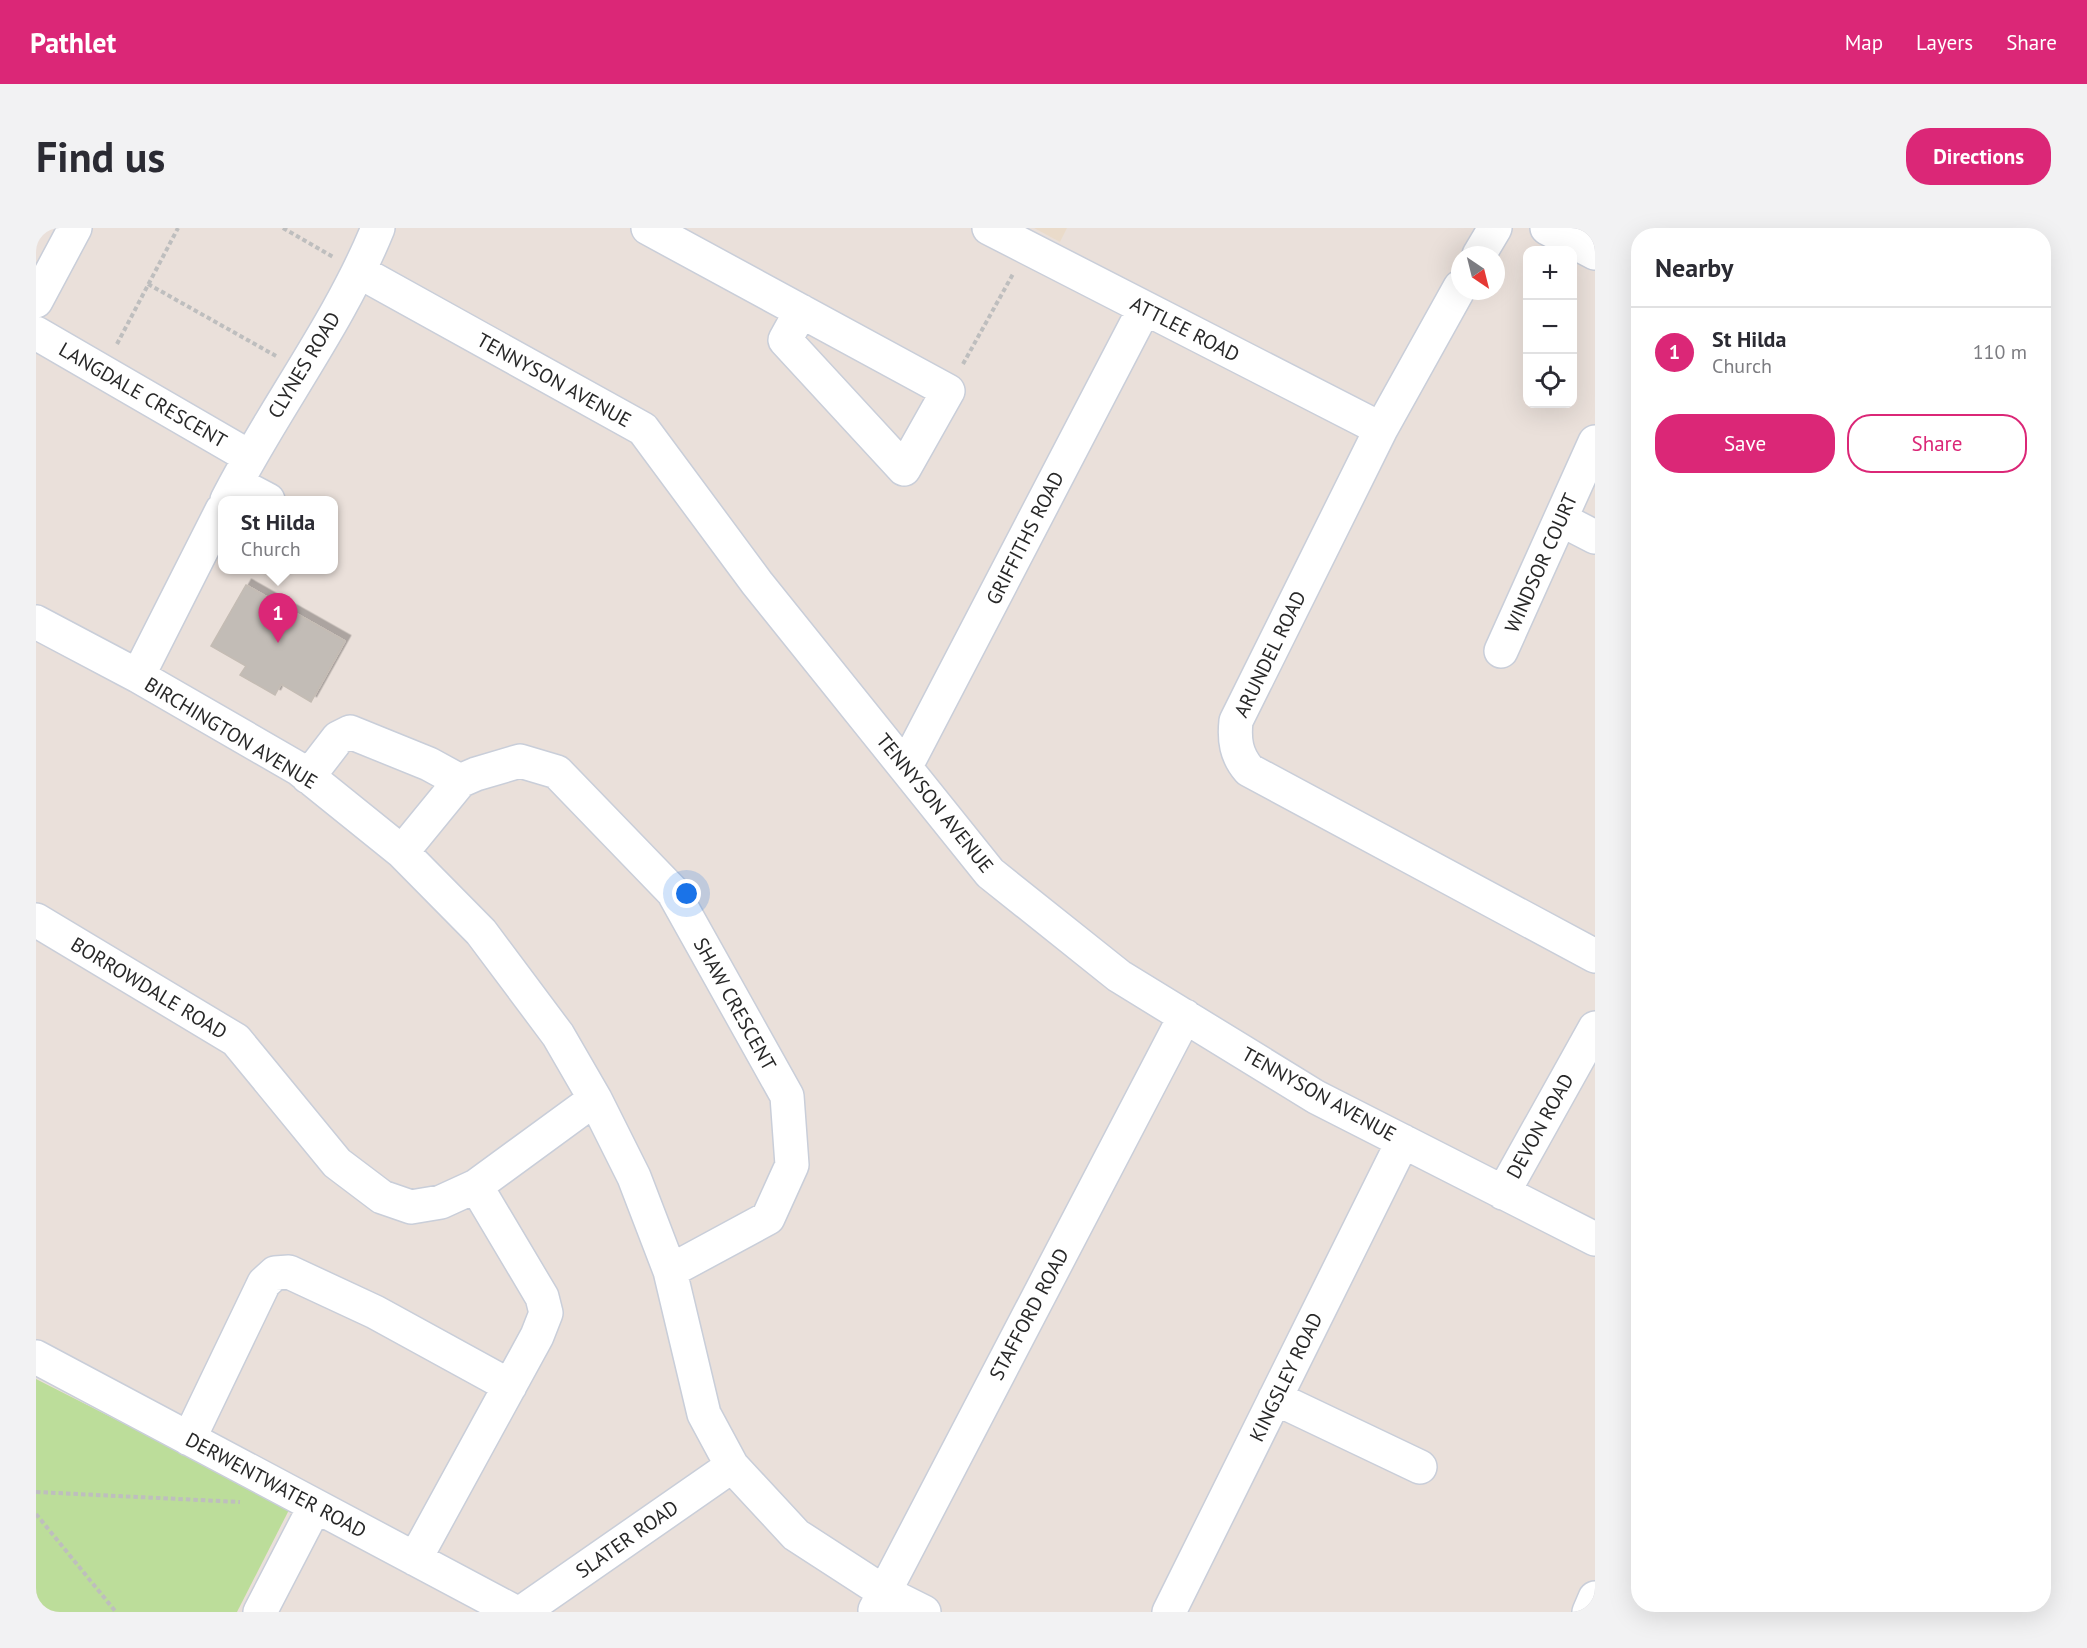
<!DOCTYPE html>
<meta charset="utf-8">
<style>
:root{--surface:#fff;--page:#f2f2f3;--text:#2b2b33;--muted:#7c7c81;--line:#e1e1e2;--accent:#db2777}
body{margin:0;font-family:"PT Sans",sans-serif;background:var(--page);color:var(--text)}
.controls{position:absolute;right:18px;top:18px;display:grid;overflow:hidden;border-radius:12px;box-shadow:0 6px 24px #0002}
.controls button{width:54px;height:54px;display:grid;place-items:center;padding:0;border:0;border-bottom:2px solid var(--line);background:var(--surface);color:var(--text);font:30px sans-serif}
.compass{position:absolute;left:1415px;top:18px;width:54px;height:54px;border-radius:50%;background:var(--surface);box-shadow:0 6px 24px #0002;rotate:145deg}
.you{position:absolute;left:651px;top:666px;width:21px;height:21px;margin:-15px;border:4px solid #fff;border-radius:50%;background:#1a73e8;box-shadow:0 0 0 9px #1a73e833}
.badge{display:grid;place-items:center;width:39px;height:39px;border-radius:50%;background:var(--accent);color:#fff;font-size:20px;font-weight:700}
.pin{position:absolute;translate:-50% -50px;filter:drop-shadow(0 2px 3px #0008)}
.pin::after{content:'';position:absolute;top:32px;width:21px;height:18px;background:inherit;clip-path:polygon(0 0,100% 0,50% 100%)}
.popup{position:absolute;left:182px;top:268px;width:120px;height:78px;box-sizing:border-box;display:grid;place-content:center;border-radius:12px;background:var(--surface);filter:drop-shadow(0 2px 4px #0005);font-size:20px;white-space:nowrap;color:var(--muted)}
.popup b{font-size:22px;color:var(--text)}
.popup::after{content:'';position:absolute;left:50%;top:100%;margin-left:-12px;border:12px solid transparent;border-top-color:var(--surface)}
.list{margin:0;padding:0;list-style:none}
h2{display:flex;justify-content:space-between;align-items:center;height:78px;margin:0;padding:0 24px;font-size:26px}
h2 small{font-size:20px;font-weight:400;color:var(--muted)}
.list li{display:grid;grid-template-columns:39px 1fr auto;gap:18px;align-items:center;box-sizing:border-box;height:90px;padding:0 24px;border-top:2px solid var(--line)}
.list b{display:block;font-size:22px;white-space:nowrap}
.list p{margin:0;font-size:20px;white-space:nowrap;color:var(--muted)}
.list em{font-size:20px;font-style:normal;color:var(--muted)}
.actions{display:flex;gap:12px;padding:18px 24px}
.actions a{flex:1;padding:14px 0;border:2px solid var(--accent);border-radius:24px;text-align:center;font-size:21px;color:var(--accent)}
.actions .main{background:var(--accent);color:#fff}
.icon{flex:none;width:33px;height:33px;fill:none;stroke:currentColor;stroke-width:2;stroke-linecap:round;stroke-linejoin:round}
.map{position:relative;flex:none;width:1559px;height:1384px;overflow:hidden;border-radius:24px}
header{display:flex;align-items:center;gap:36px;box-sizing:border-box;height:84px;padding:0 30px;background:var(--accent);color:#fff}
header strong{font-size:28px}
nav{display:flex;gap:33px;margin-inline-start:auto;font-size:21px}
.intro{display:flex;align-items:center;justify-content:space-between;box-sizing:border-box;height:144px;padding:0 36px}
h1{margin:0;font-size:42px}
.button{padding:15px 27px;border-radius:24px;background:var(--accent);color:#fff;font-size:21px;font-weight:700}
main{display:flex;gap:36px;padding:0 36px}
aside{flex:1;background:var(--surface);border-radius:24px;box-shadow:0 6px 24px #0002}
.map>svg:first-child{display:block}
</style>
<header>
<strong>Pathlet</strong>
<nav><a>Map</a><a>Layers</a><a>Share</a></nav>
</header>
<div class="intro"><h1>Find us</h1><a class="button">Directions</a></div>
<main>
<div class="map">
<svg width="1559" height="1384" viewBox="0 0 1559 1384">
<defs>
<filter id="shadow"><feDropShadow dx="5.5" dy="-5.5" stdDeviation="0" flood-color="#0004"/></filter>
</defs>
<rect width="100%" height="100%" fill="#eae0da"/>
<path fill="#eadbca" d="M998,0H1031L1024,14Z"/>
<path fill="#bcdd9a" d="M0,1151L254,1280L201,1384H12L0,1378Z"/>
<path fill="#c2bcb6" stroke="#c4bcb4" stroke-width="1.5" filter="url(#shadow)" d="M210,357L309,413L275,474L245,456L239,467L204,447L210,438L175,418Z"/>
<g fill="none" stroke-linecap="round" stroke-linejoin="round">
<g stroke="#c9ced9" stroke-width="36">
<path id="minor" d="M612,0L912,163L868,241L749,112L765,83
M953,0L1345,201
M1511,0L1559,25
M1443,27L1459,0
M324,44L607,201L721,355L954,645L1083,748L1280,869L1559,1011
M1424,59L1345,201L1200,493C1198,512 1200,527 1213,542L1559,728
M0,73L39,0
M0,105L214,229
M200,255L232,272
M191,272C238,180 303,96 342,0
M1526,292L1559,309
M0,394L102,448L263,541L366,624L445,704L522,807L559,871L598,949L634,1043L668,1186L696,1238L760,1307L848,1364L888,1384
M1465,423L1559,214
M102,448L186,282
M870,538L1108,81
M272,549L302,510L314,504L393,536L424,553
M366,624L424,553L440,546L484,533L521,544L637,664L751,868L756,937L732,990L634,1043
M0,692L200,812L301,935L346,969L375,979L405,974L440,958L559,871
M1467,965L1559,800
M0,1129L479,1384
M1239,1170L1384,1239
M153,1211L228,1055L239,1045L253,1044L339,1084L474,1158
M379,1331L501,1108L510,1085L506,1069L440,958
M839,1382L1149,788
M224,1384L279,1278
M486,1384L696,1238
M1133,1384L1367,913
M1553,1384L1559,1370"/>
</g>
<path stroke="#bebebe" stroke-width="4" stroke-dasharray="4.5 3" stroke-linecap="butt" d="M247,0L297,29
M112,56L240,128
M81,116L142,0
M927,136L977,46
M0,1264L204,1274
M0,1286L80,1384"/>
<use href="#minor" stroke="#fff" stroke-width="33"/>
</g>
<g text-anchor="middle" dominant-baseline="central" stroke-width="6" stroke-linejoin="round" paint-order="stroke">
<g font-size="20" fill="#282828" stroke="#fff">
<text transform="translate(1149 101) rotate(27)">ATTLEE ROAD</text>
<text transform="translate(268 137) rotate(-59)">CLYNES ROAD</text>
<text transform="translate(518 152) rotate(29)">TENNYSON AVENUE</text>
<text transform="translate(107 167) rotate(30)">LANGDALE CRESCENT</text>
<text transform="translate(989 310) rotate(-63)">GRIFFITHS ROAD</text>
<text transform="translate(1505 335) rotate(-66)">WINDSOR COURT</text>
<text transform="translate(1234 426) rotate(-64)">ARUNDEL ROAD</text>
<text transform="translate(195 505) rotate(31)">BIRCHINGTON AVENUE</text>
<text transform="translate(899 575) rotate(51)">TENNYSON AVENUE</text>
<text transform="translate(113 760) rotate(31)">BORROWDALE ROAD</text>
<text transform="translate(699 776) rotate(61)">SHAW CRESCENT</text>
<text transform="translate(1283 866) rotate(29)">TENNYSON AVENUE</text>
<text transform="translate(1504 898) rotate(-61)">DEVON ROAD</text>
<text transform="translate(993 1086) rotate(-62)">STAFFORD ROAD</text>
<text transform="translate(1250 1149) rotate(-64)">KINGSLEY ROAD</text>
<text transform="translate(240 1257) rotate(28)">DERWENTWATER ROAD</text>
<text transform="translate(591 1311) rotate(-35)">SLATER ROAD</text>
</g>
</g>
</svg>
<div class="controls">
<button>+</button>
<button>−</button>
<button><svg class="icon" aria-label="locate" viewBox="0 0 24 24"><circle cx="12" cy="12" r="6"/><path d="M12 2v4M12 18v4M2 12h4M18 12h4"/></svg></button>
</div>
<svg class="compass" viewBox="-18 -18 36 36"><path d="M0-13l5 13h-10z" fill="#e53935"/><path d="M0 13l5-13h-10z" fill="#7c7c81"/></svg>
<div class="you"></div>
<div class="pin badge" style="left:242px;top:415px">1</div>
<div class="popup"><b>St Hilda</b>Church</div>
</div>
<aside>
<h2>Nearby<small></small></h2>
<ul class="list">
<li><span class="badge">1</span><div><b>St Hilda</b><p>Church</p></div><em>110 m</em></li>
</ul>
<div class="actions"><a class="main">Save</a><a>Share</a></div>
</aside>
</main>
